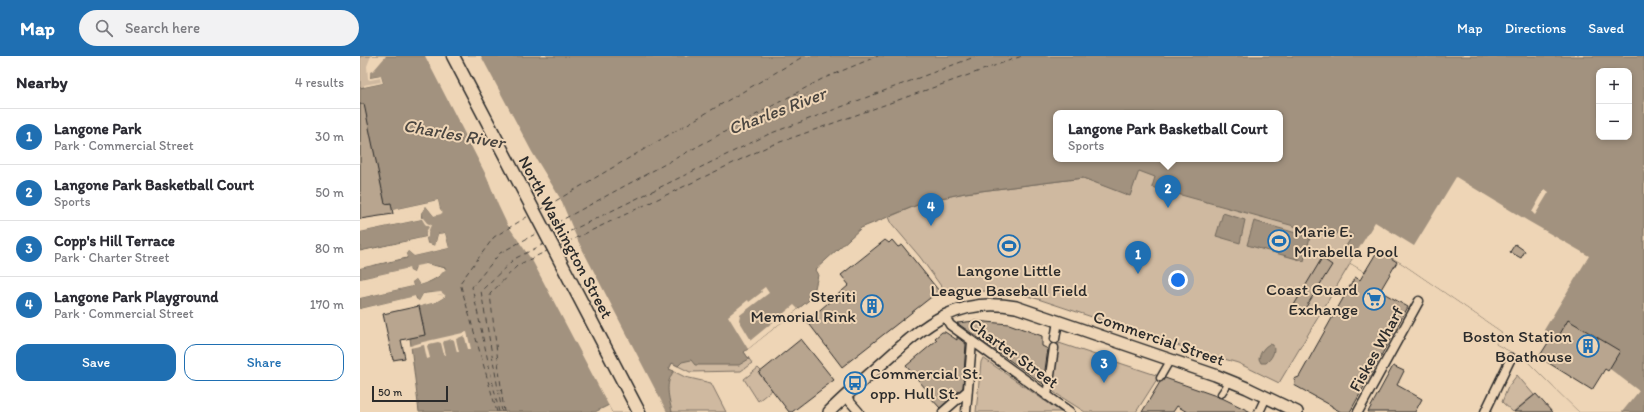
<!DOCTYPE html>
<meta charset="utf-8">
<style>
:root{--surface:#fff;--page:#f2f2f3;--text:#2b2b33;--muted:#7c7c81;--line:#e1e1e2;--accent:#1f6fb2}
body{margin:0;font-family:Itim,sans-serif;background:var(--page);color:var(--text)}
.controls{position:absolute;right:12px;top:12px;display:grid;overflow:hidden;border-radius:8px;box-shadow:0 2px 6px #0003}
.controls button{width:36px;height:36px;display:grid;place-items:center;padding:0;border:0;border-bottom:1px solid var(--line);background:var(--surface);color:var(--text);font:20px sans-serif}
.scale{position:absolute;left:12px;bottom:10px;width:76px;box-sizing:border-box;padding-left:4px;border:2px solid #2b2b2b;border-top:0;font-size:11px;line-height:14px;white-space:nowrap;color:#2b2b2b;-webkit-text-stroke:3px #eed5b6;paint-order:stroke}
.you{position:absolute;left:818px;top:224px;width:14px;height:14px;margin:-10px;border:3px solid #fff;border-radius:50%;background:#1a73e8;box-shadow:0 0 0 6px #1a73e833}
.badge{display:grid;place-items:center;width:26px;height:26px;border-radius:50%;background:var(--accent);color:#fff;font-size:13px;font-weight:700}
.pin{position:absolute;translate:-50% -33px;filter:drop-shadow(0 1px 2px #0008)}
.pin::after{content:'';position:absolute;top:21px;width:14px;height:12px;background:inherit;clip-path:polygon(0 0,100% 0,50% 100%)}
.popup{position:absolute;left:693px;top:54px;width:230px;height:52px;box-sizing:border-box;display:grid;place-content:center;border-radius:8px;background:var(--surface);filter:drop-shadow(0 1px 3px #0005);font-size:13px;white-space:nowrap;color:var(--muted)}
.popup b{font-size:15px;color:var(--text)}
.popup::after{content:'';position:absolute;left:50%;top:100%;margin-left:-8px;border:8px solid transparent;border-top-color:var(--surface)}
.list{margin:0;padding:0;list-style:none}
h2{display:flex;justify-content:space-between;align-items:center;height:52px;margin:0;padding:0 16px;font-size:17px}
h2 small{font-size:13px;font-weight:400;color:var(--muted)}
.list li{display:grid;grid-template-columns:26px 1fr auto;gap:12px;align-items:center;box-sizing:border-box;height:56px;padding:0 16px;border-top:1px solid var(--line)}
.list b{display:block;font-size:15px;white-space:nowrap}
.list p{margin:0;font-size:13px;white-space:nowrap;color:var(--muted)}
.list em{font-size:13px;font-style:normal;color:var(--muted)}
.actions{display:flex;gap:8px;padding:12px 16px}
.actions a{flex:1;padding:9px 0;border:1px solid var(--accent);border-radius:12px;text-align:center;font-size:14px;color:var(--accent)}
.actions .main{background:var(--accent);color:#fff}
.icon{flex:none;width:22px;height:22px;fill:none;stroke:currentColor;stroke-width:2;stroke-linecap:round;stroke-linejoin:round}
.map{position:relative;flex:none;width:1284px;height:356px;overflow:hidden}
header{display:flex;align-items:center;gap:24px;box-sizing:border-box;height:56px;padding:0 20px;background:var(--accent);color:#fff}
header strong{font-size:19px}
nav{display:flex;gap:22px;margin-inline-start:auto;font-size:14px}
.search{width:280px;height:36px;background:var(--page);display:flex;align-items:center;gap:10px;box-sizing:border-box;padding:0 14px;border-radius:22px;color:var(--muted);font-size:15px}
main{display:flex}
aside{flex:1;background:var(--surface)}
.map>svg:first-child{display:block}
</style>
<header>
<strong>Map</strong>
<div class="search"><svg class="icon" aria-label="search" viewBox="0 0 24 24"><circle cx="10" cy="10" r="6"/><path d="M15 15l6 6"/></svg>Search here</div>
<nav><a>Map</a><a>Directions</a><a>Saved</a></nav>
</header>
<main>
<aside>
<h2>Nearby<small>4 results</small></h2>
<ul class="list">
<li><span class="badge">1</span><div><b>Langone Park</b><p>Park · Commercial Street</p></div><em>30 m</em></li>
<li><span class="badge">2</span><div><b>Langone Park Basketball Court</b><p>Sports</p></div><em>50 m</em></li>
<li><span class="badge">3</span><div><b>Copp's Hill Terrace</b><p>Park · Charter Street</p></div><em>80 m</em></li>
<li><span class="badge">4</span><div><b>Langone Park Playground</b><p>Park · Commercial Street</p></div><em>170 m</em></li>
</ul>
<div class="actions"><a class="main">Save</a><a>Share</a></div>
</aside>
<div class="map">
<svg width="1284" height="356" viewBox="0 0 1284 356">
<rect width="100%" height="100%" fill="#eed5b6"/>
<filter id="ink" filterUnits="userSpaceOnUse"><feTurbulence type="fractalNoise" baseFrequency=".025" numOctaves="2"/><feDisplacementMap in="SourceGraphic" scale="8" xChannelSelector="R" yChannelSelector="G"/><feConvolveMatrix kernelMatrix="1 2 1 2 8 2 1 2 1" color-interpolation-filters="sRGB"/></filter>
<g filter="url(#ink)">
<path fill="#cfb9a0" stroke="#7d7266" d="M0,0H13L23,27L0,32Z
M782,103H826L1009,176L919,327L878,307L813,288L678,243L646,234L586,237L560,201L532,168L529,161L567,145L605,137L723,122L770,139Z
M699,287L799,320L776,356H725L692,335Z
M384,296L392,307L381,315L330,316L312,307L309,313L325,321L351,327L366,356H280L303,305Z
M623,302L701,356H616L621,306Z
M398,312L401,315L399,317L412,334L398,345L384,323Z
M1157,319L1174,339L1153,356L1142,346L1148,331Z"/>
<path fill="#a2927f" stroke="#72695d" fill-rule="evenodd" d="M13,0H1284V356H1219L1165,303L1136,288L1142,276L1043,208L1019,194L1005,216L990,207L994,200L983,195L993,179L980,172L974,181L792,131L795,121L779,115L770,140L723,122L605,137L567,145L501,172L455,214L458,219L453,241L384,296L389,303L379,309H335L331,304L322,306L318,310L312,307L309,313L314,315C304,328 309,341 312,356H252L249,349L235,356H59L50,282L65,278L59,250L76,246L86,240C77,237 72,236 63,238L59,245L56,243V241H53L0,253V242L53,230L52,226L56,223L60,229C70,226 80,222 86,212L66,208L55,212L54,217L50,215L49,213H47L0,223V212L47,202L46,198L48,195L54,200L89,192L85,177L78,178L75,190L67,187L66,181L0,195V176L62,163L61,157L65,151L66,150L74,160L83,156L80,153L78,144L32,154L25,148L5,55L0,49V32L23,27L21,20L10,22L9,13ZM1239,15H1269V81H1239ZM696,57H920V103H696Z
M863,157L885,164L880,187L856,180Z
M894,165L950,181L944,205L887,189Z
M910,288L913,289C916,296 911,303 906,307H901L899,303C900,297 904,290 910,288Z"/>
<path fill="#eed5b6" d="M11,0H26L14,14L10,16V22L21,20L23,27L4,31V29L21,26L20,22L10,24L8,23L7,10Z
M65,0H121L172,96L200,142L218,185L307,356H252L173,206L147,168L138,149L127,121Z
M1096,121L1168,165L1229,200L1184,274L1250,313L1279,335L1262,356H1219L1165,303L1136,288L1142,276L1043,208L1019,194L1005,216L990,207L1015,166L1054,190Z
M1185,133L1189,136L1175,159L1172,156Z
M78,144L80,153L83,156L81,158L74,160L66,150L61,157V162H63L67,167L71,169L68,176V181L66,182L67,187L75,190L78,178L85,177L89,192L54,200L48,195L46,198L47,201L0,212V210L44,200L48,193H51L55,198L87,191L84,179L80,180L75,192H73L66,188L64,183L0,197V196L66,181V176L69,171L65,168L62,163L0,176V174L59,161V156L64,149L32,156V154Z
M66,208L86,213L80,219L66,227L60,229L56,223L52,226L53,230L0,242V240L51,229L50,226L54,221H57L61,226L66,225L70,223L83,213L66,210L58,212L55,219H52L48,215L0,225V223L49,212L50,215L54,217L56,210Z
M405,231L409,237L380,259L379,264L391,284L434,249L438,253L388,293L368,260L388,244L389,246L402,236L401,234Z
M81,236L86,240L76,246L57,251L58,248L75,244L83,239L73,238L64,240L62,246L60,247L54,243L0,255V253L55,240L56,243L59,245L63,238Z
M107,276L111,293H108L105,282L103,280L96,283L99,296H97L94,284L92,283L84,285L83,287L86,299H84L81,287L78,286L69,288L67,290L70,302L67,303L64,289L50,292V290L63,286Z"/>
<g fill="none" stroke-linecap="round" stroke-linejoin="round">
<path stroke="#494540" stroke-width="1" stroke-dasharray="5 4" stroke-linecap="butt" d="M180,154L444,0
M189,171L462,23L518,0
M194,183L409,78L617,0
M199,190L409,90L662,0
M137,356L100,227L134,181L170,159
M139,356L112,231L140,197L179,176
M142,356L121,235L154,203L184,188
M144,356L130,238L158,209L189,194"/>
</g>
<path fill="#b8a58f" stroke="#2b2b2b" d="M0,48H4L25,148L31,147L33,158L0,163Z
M525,184L529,187L532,184L538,191L542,189L579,235L482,311L447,265L489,229L481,219Z
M1155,188L1165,195L1161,202L1150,196Z
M1018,194L1037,206L1020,235L1048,251L990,356H981L972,351V350L934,329L935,327L934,323L939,321L995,221L1000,224Z
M962,202L972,209L941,259L931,254Z
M59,250L65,279L41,284L45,302L33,304L23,258Z
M1208,264L1260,295L1248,315L1245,313L1232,334L1179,301L1191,282L1196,285Z
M615,265L649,268L682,280V290L688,293L683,328L597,267Z
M582,276H585L597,284V281L606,288L603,332L580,352L570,341L572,340L546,310L577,284L575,282Z
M441,283L474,324L432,356H429L399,317Z
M1033,310L1044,315L1037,329L1062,343L1055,356H1008Z
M805,322L862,342L891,356H827L817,350L813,356H782L800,326Z
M1176,338L1192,356H1154Z"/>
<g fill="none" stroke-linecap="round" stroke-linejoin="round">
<g stroke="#2b2b2b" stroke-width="9">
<path id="pedestrian" d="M800,322L811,303
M861,338L870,325"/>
</g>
<g stroke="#2b2b2b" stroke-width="11">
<path id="minor" d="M584,259L590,269L710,356
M695,283L698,265
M485,340L499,356
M687,340L694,292
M583,356L607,335
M606,356L612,286
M899,356L906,341
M998,356L1059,245
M1125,356L1151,302"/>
</g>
<g stroke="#2b2b2b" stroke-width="14">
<path id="secondary" d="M469,356C487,338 507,321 526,304C566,268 598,240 656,251L855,319L887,332L937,356"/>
</g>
<g stroke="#2b2b2b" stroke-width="15">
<path id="primary" d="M93,0L279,356"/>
</g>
<use href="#pedestrian" stroke="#eed5b6" stroke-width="6"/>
<use href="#minor" stroke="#eed5b6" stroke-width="8"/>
<use href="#secondary" stroke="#eed5b6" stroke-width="11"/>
<use href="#primary" stroke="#eed5b6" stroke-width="12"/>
</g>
</g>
<defs>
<g id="stadium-ring" transform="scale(1.15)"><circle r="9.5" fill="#eed5b6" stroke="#1f6fb2" stroke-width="1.5"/><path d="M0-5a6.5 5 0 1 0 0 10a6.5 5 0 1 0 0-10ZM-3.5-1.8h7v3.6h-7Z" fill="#1f6fb2"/></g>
<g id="supermarket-ring" transform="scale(1.15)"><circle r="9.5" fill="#eed5b6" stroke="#1f6fb2" stroke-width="1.5"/><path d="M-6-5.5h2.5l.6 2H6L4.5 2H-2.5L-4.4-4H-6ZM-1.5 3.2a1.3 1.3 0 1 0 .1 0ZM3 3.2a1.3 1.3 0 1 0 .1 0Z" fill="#1f6fb2"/></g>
<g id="building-ring" transform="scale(1.15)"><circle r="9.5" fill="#eed5b6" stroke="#1f6fb2" stroke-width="1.5"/><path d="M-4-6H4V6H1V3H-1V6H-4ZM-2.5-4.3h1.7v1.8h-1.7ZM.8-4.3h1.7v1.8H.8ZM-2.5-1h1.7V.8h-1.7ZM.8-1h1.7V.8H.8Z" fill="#1f6fb2"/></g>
<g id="bus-ring" transform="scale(1.15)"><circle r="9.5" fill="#eed5b6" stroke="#1f6fb2" stroke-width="1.5"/><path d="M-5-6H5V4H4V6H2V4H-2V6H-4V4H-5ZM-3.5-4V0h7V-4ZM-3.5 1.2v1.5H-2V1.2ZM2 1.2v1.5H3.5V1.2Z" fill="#1f6fb2"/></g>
</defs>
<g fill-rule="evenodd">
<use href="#stadium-ring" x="919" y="185"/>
<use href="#stadium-ring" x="649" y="190"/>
<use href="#supermarket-ring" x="1014" y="243"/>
<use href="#building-ring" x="512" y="250"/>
<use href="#building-ring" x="1228" y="290"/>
<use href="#bus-ring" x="495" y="327"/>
</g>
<g text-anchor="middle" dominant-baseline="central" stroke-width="4" stroke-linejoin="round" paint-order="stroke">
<g font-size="17" fill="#2b2b2b" stroke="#eed5b6" text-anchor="end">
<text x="934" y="175" text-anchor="start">Marie E.<tspan x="934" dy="20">Mirabella Pool</tspan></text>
<text x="649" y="214" text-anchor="middle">Langone Little<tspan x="649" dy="20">League Baseball Field</tspan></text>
<text x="998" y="233">Coast Guard<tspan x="998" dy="20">Exchange</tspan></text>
<text x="496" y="240">Steriti<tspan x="496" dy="20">Memorial Rink</tspan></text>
<text x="1212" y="280">Boston Station<tspan x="1212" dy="20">Boathouse</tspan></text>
<text x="510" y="317" text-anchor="start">Commercial St.<tspan x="510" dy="20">opp. Hull St.</tspan></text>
</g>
<g font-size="17" fill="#2b2b2b" stroke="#eed5b6">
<text transform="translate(206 181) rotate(62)">North Washington Street</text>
<text transform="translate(799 282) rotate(19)">Commercial Street</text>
<text transform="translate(1016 293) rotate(-61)">Fiskes Wharf</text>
<text transform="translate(654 297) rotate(36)">Charter Street</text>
</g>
<g font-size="18" font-style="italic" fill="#494540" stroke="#eed5b6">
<text transform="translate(417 55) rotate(-21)">Charles River</text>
<text transform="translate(94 78) rotate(10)">Charles River</text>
</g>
</g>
</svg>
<div class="controls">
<button>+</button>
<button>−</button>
</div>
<div class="scale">50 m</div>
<div class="you"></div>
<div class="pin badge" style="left:778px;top:218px">1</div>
<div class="pin badge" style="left:808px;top:152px">2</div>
<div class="popup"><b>Langone Park Basketball Court</b>Sports</div>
<div class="pin badge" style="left:744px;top:327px">3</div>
<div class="pin badge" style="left:571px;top:170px">4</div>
</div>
</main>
